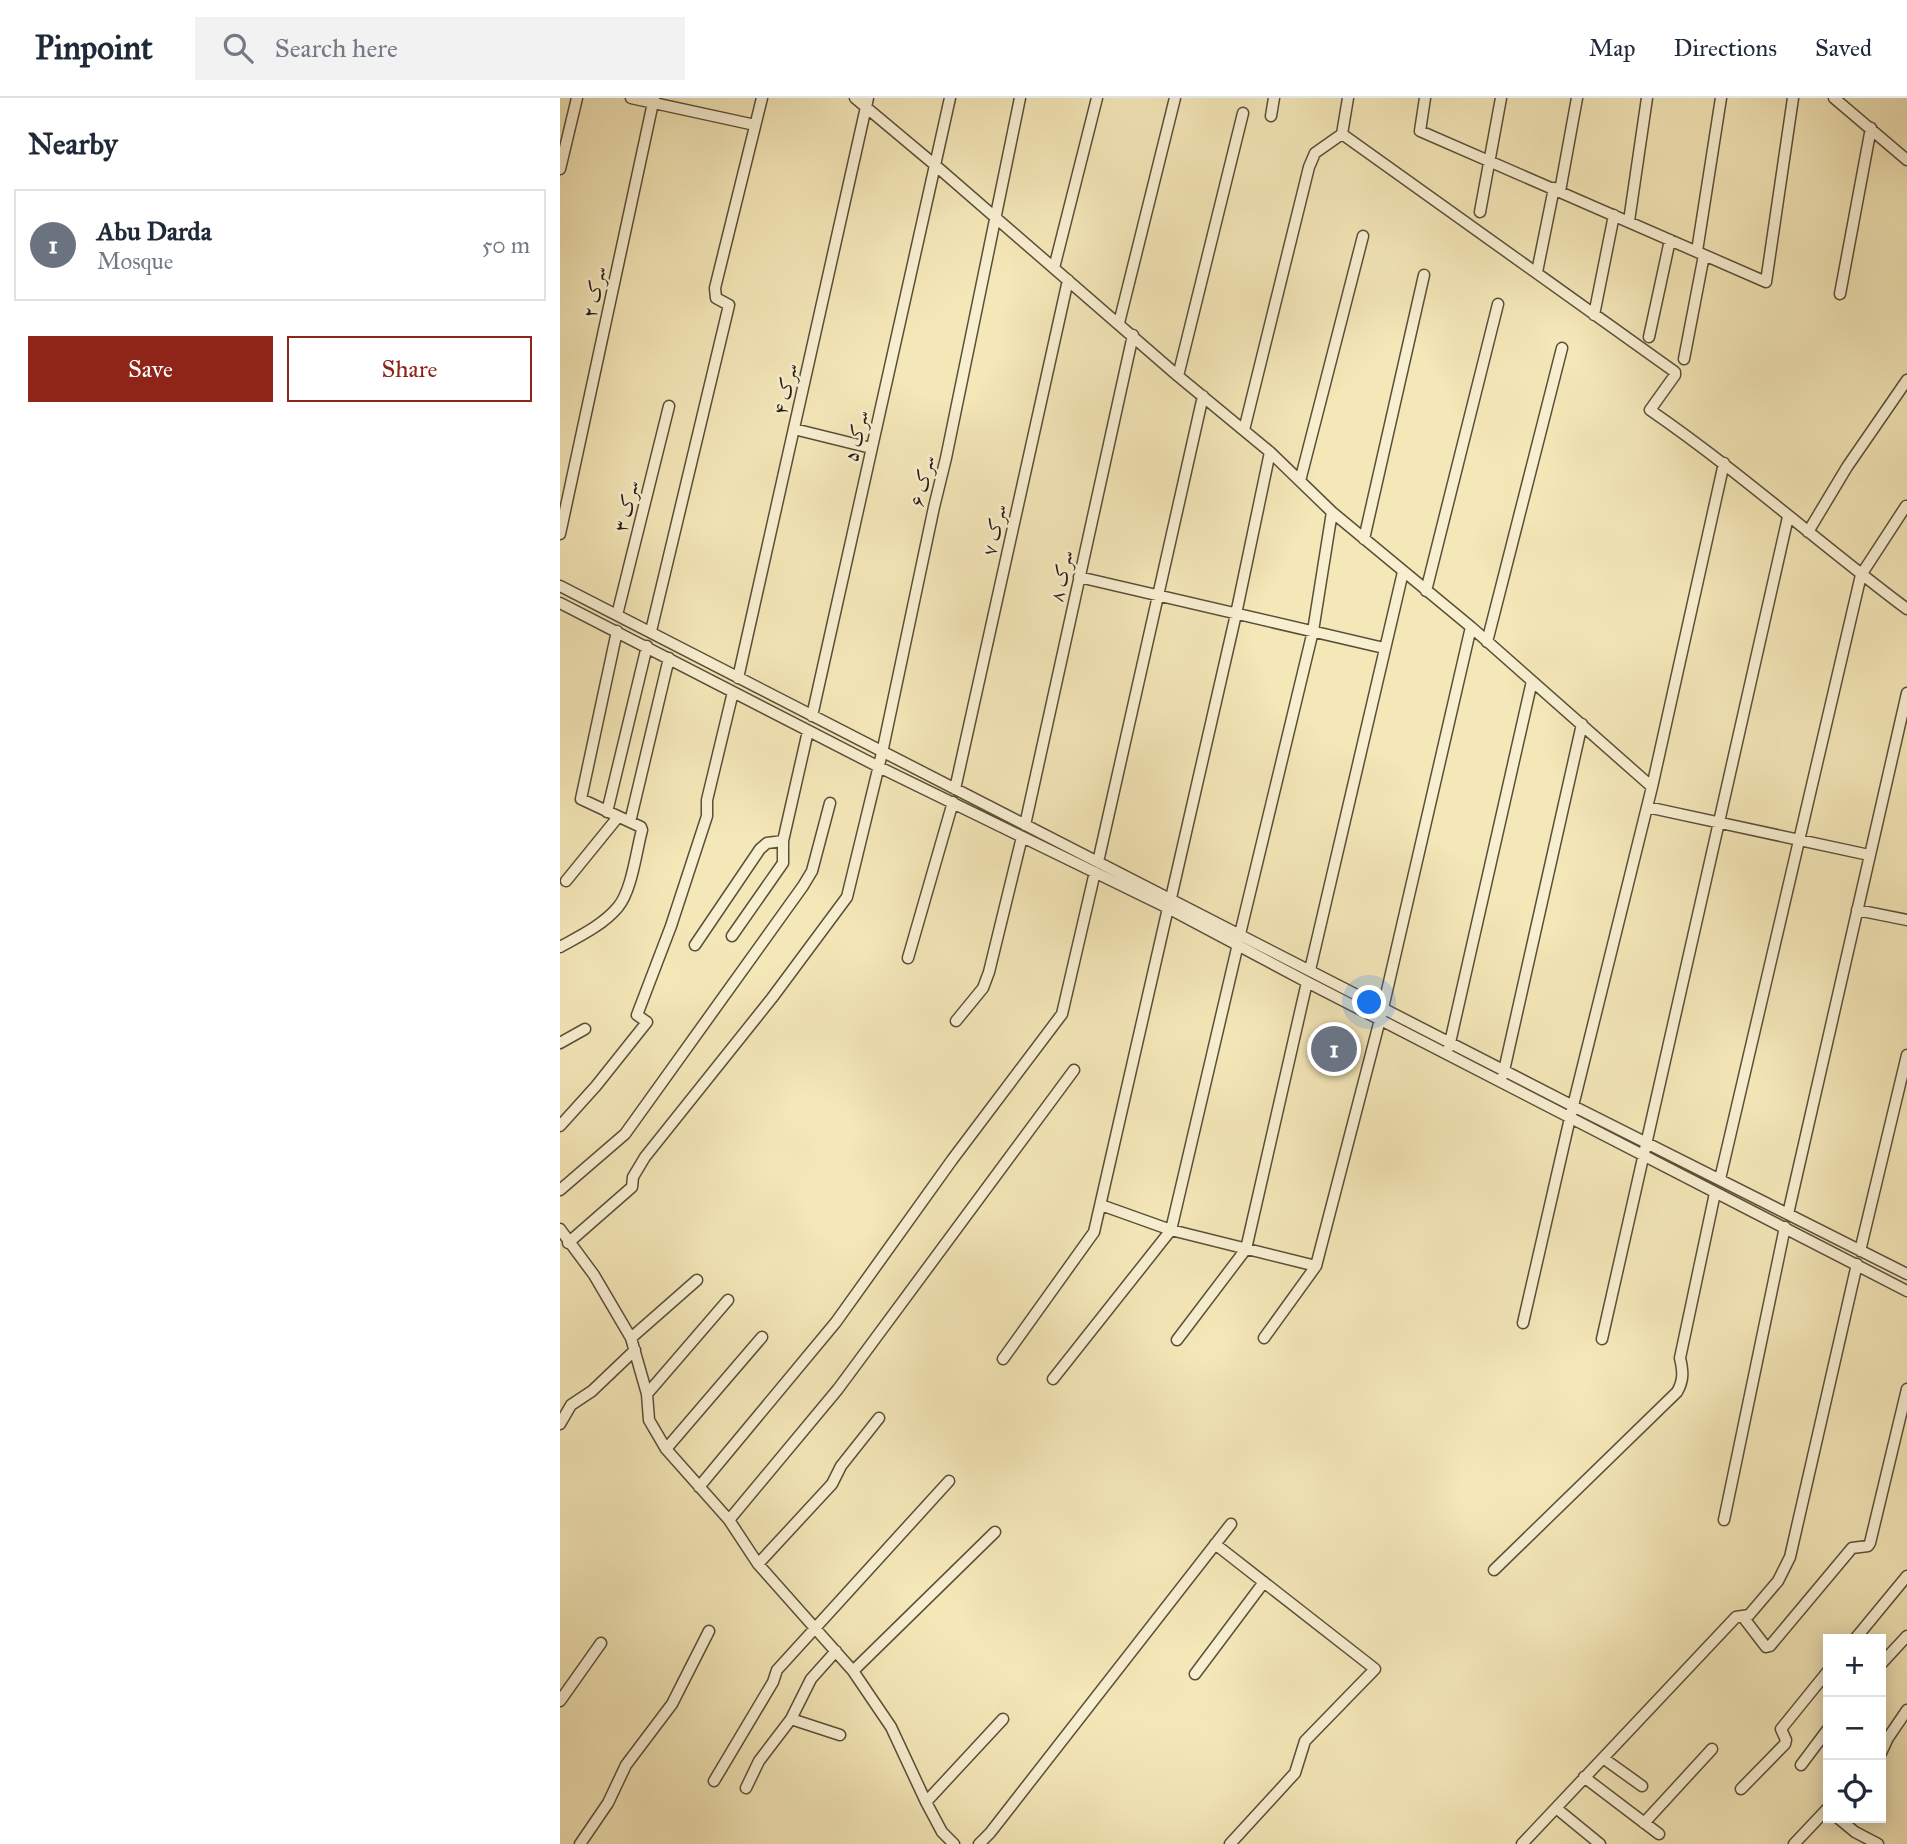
<!DOCTYPE html>
<meta charset="utf-8">
<style>
:root{--surface:#fff;--page:#f2f2f3;--text:#1f2937;--muted:#747a83;--line:#e0e1e3;--accent:#8f2418}
body{margin:0;font-family:"IM FELL Great Primer",Amiri,serif;background:var(--page);color:var(--text)}
.controls{position:absolute;right:21px;bottom:21px;display:grid;overflow:hidden;border-radius:0px;box-shadow:0 4px 18px #0003}
.controls button{width:63px;height:63px;display:grid;place-items:center;padding:0;border:0;border-bottom:2px solid var(--line);background:var(--surface);color:var(--text);font:35px sans-serif}
.you{position:absolute;left:810px;top:905px;width:24px;height:24px;margin:-18px;border:5px solid #fff;border-radius:50%;background:#1a73e8;box-shadow:0 0 0 10px #1a73e833}
.badge{display:grid;place-items:center;width:46px;height:46px;border-radius:50%;background:var(--accent);color:#fff;font-size:23px;font-weight:700}
.pin{position:absolute;translate:-50% -50%;border:4px solid #fff;box-shadow:0 2px 7px #0006}
.list{margin:0;padding:0;list-style:none}
h2{display:flex;justify-content:space-between;align-items:center;height:91px;margin:0;padding:0 28px;font-size:30px}
h2 small{font-size:23px;font-weight:400;color:var(--muted)}
.list li{display:grid;grid-template-columns:46px 1fr auto;gap:21px;align-items:center;box-sizing:border-box;height:112px;margin:0 14px 14px;padding:0 14px;border:2px solid var(--line);border-radius:0px}
.list b{display:block;font-size:26px;white-space:nowrap}
.list p{margin:0;font-size:23px;white-space:nowrap;color:var(--muted)}
.list em{font-size:23px;font-style:normal;color:var(--muted)}
.actions{display:flex;gap:14px;padding:21px 28px}
.actions a{flex:1;padding:16px 0;border:2px solid var(--accent);border-radius:0px;text-align:center;font-size:24px;color:var(--accent)}
.actions .main{background:var(--accent);color:#fff}
.icon{flex:none;width:38px;height:38px;fill:none;stroke:currentColor;stroke-width:2;stroke-linecap:round;stroke-linejoin:round}
.map{position:relative;flex:none;width:1347px;height:1746px;overflow:hidden}
header{display:flex;align-items:center;gap:42px;box-sizing:border-box;height:98px;padding:0 35px;background:var(--surface);border-bottom:2px solid var(--line)}
header strong{font-size:33px}
nav{display:flex;gap:38px;margin-inline-start:auto;font-size:24px}
.search{width:490px;height:63px;background:var(--page);display:flex;align-items:center;gap:18px;box-sizing:border-box;padding:0 24px;border-radius:0px;color:var(--muted);font-size:26px}
main{display:flex}
aside{flex:1;background:var(--surface)}
.map>svg:first-child{display:block}
</style>
<header>
<strong>Pinpoint</strong>
<div class="search"><svg class="icon" aria-label="search" viewBox="0 0 24 24"><circle cx="10" cy="10" r="6"/><path d="M15 15l6 6"/></svg>Search here</div>
<nav><a>Map</a><a>Directions</a><a>Saved</a></nav>
</header>
<main>
<aside>
<h2>Nearby<small></small></h2>
<ul class="list">
<li><span class="badge" style="background:#6b7280">1</span><div><b>Abu Darda</b><p>Mosque</p></div><em>50 m</em></li>
</ul>
<div class="actions"><a class="main">Save</a><a>Share</a></div>
</aside>
<div class="map">
<svg width="1347" height="1746" viewBox="0 0 1347 1746">
<rect width="100%" height="100%" fill="#f4e7b8"/>
<filter id="stains"><feTurbulence type="fractalNoise" baseFrequency=".00286" numOctaves="4"/><feColorMatrix values="0 0 0 0 .2 0 0 0 0 .09 0 0 0 0 .02 0 0 0 .5 -.17"/></filter>
<radialGradient id="worn" r=".72"><stop offset=".6" stop-color="#630" stop-opacity="0"/><stop offset="1" stop-color="#630" stop-opacity=".3"/></radialGradient>
<g fill="none" stroke-linecap="round" stroke-linejoin="round">
<g stroke="#5a4f39" stroke-width="13">
<path id="minor" d="M71,0L195,27
M295,0L375,67L618,278L710,354L772,414L911,529L1092,689
M865,0L860,33L1206,184L1233,0
M1274,0L1347,62
M711,18L714,0
M782,36L1115,274V277L1090,312C1180,374 1260,446 1347,511
M0,71L17,0
M1000,93L1017,0
M920,114L941,0
M1069,123L1087,0
M1137,153L1161,0
M494,170L537,0
M977,174L994,90
M1280,196L1311,30
M1034,217L1054,117
M559,225L615,0
M1089,239L1110,142
M1124,261L1144,157
M618,278L683,15
M234,331L311,350
M684,332L749,69L755,55L782,36L788,0
M740,383L803,138
M1248,434L1287,369L1347,282
M0,436L94,0
M804,441L864,177
M519,479L824,550
M0,488L1013,1008L1347,1176
M866,493L938,206
M0,505L319,669L608,810L747,884L1347,1193
M57,517L109,308
M91,533L169,207L156,200L155,190L202,0
M927,544L1002,250
M178,580L308,0
M252,618L390,0
M395,691L508,182
M1087,709L1309,757
M47,714L87,548
M70,724L109,560
M465,727L573,237
M538,764L643,298
M6,783L58,719
M611,800L676,516L710,354
M1297,812L1347,822
M680,836L753,533L772,414
M172,838L223,765V743L248,633
M135,847L200,751L207,745L223,743
M0,849C20,838 43,827 58,809C72,792 76,754 82,732L81,729L21,701L57,533
M348,860L393,704
M750,872L843,474
M396,923L423,890L429,874L462,739
M0,945L25,931
M889,949L972,583
M943,977L1022,626
M0,1028L36,988L87,924L77,917L111,828L147,718V702L173,594
M1160,1081L1301,477L1346,408
M0,1092L65,1036L243,788L252,773L270,705
M541,1107L611,1132L756,1168
M1228,1116L1347,595
M0,1131L34,1177L71,1240L87,1296L89,1322L106,1351L169,1422L198,1466L293,1573L331,1629L366,1704L382,1734L394,1746
M8,1145L72,1089L73,1079L85,1059L212,900L287,799L322,655L374,409L386,360L460,0
M1300,1153L1347,957
M963,1225L1010,1020L1092,689L1164,365
M71,1240L137,1182
M704,1240L756,1168L823,910L911,529
M1042,1241L1228,419
M617,1242L686,1151L747,884
M443,1261L534,1134L608,810
M493,1281L611,1132L678,846
M87,1296L168,1202
M0,1326L11,1307L32,1293L75,1252
M106,1351L202,1239
M139,1389L276,1224L392,1062L502,916L535,774
M169,1422L278,1291L514,972
M1164,1422L1225,1129
M655,1446L815,1571L745,1643L735,1675L670,1746
M198,1466L272,1386L281,1368L319,1320
M934,1472L1117,1294C1124,1282 1123,1273 1120,1260L1155,1095
M1183,1519L1206,1549L1210,1548L1292,1450L1308,1448L1310,1445L1347,1291
M1295,1541L1347,1478
M1321,1566L1347,1538
M293,1573L435,1434
M635,1576L704,1484
M0,1603L41,1545
M231,1621L280,1637
M1321,1655L1328,1640L1347,1612
M1043,1660L1082,1688
M1241,1667L1268,1631
M1024,1679L1099,1736
M154,1683L213,1584L217,1572L389,1383
M186,1690L199,1663L231,1621L251,1581L276,1553
M1181,1691L1225,1646L1226,1642L1221,1631L1268,1573
M366,1704L443,1621
M996,1710L1040,1746
M1278,1720L1295,1734L1318,1746
M1084,1725L1152,1651
M20,1746L48,1705L66,1667L112,1606L149,1533
M419,1746L430,1735L671,1426
M962,1746L1176,1519L1189,1517L1218,1483L1230,1459L1297,1166
M1234,1746L1268,1710"/>
</g>
<use href="#minor" stroke="#f8efd1" stroke-width="10"/>
</g>
<g text-anchor="middle" dominant-baseline="central" stroke-width="5" stroke-linejoin="round" paint-order="stroke">
<g font-size="19" fill="#271c0f" stroke="#f8efd1">
<text transform="translate(34 194) rotate(-78)">سرک ۲</text>
<text transform="translate(225 291) rotate(-77)">سرک ۴</text>
<text transform="translate(296 338) rotate(-77)">سرک ۵</text>
<text transform="translate(362 383) rotate(-76)">سرک ۶</text>
<text transform="translate(66 408) rotate(-76)">سرک ۳</text>
<text transform="translate(434 432) rotate(-77)">سرک ۷</text>
<text transform="translate(501 478) rotate(-78)">سرک ۸</text>
</g>
</g>
<rect width="100%" height="100%" filter="url(#stains)"/>
<rect width="100%" height="100%" fill="url(#worn)"/>
</svg>
<div class="controls">
<button>+</button>
<button>−</button>
<button><svg class="icon" aria-label="locate" viewBox="0 0 24 24"><circle cx="12" cy="12" r="6"/><path d="M12 2v4M12 18v4M2 12h4M18 12h4"/></svg></button>
</div>
<div class="you"></div>
<div class="pin badge" style="left:774px;top:951px;background:#6b7280">1</div>
</div>
</main>
